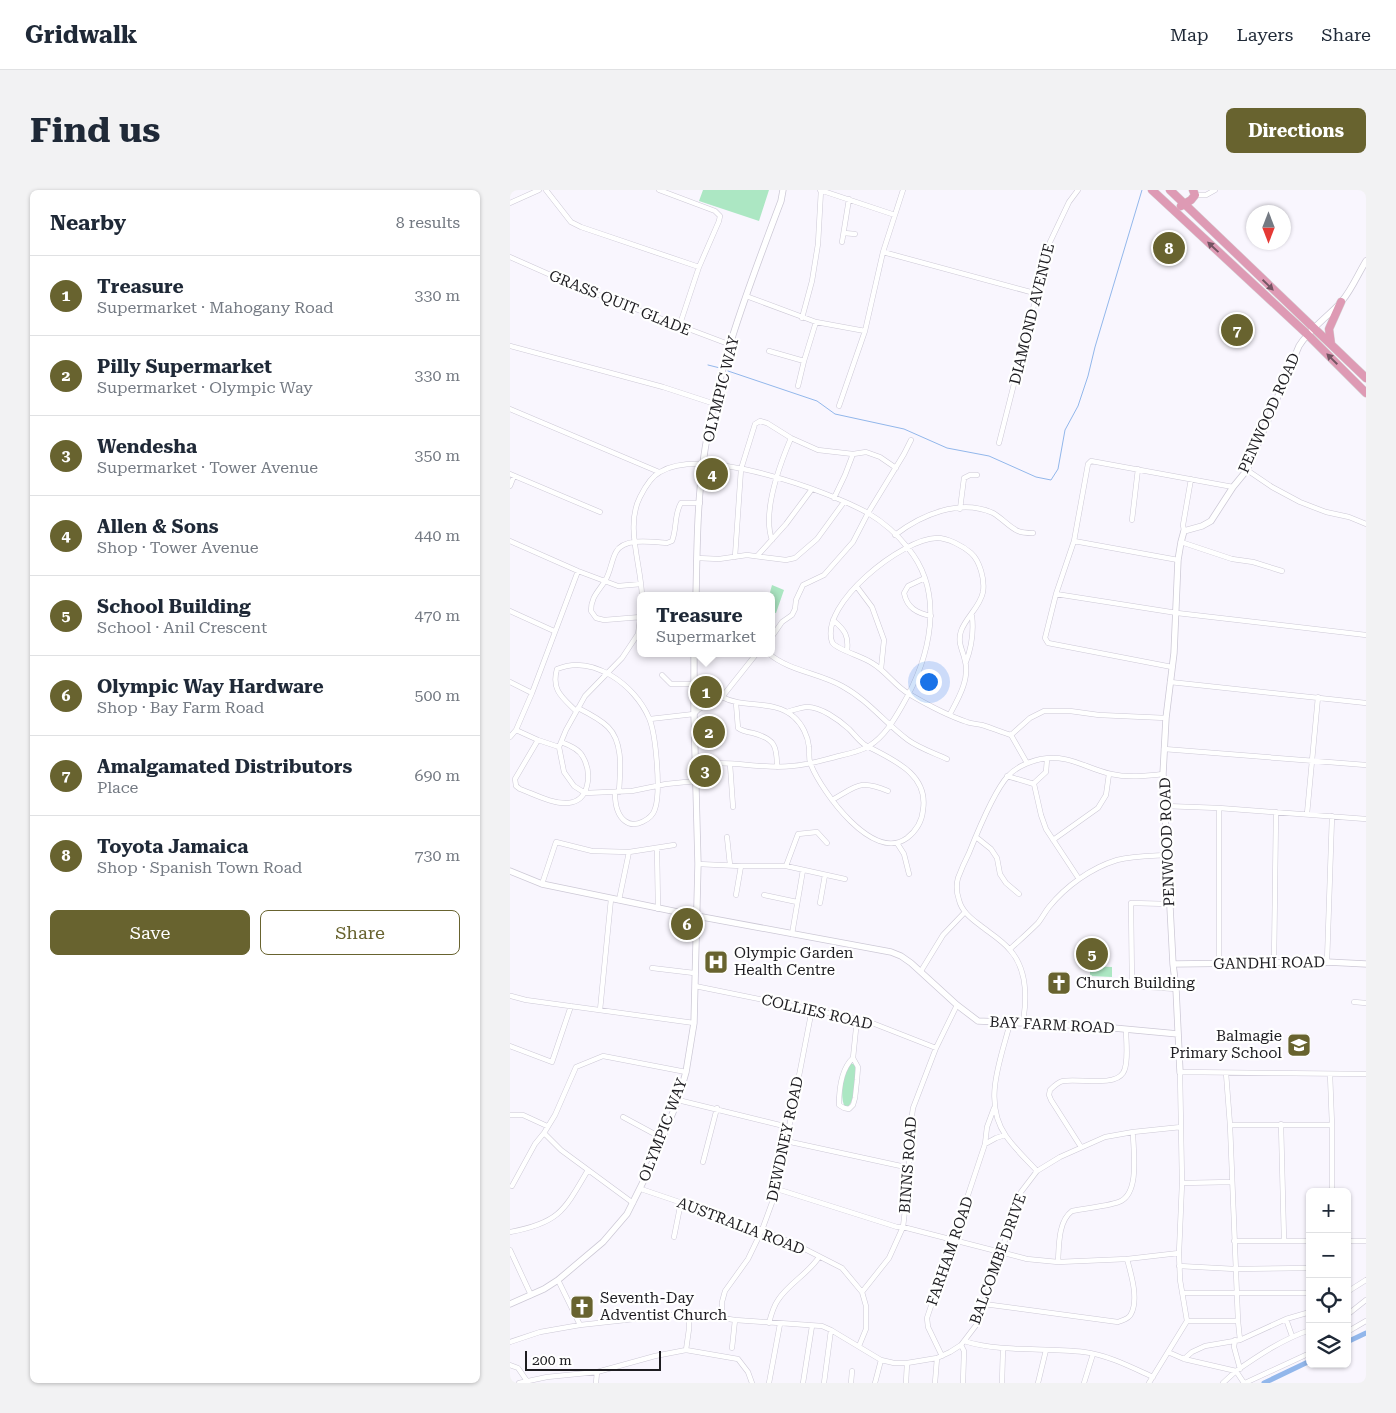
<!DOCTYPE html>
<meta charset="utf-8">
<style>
:root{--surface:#fff;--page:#f2f2f3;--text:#1f2937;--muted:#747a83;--line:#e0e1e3;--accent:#68632f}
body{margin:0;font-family:"Roboto Serif",serif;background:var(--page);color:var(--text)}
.controls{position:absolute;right:15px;bottom:15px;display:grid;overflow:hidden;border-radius:8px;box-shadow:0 1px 4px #0004}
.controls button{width:45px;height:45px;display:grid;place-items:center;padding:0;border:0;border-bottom:1px solid var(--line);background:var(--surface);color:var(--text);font:25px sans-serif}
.compass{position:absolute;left:736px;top:15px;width:45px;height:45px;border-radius:50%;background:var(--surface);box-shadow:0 1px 4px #0004;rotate:180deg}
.scale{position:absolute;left:15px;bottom:12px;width:136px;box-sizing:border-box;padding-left:5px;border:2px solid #1e1d21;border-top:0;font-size:14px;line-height:18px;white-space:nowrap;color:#1e1d21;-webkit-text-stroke:4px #fff;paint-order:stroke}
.you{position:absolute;left:418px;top:491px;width:18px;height:18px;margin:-12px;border:4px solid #fff;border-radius:50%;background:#1a73e8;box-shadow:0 0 0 8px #1a73e833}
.badge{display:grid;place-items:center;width:32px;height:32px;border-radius:50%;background:var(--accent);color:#fff;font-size:16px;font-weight:700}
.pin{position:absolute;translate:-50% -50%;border:2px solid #fff;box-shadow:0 1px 5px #0006}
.popup{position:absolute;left:127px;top:402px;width:138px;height:65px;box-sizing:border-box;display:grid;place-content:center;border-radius:8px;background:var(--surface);filter:drop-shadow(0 1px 4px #0005);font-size:16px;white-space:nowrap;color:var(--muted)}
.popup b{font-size:19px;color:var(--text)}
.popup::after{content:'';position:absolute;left:50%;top:100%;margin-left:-10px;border:10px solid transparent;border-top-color:var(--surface)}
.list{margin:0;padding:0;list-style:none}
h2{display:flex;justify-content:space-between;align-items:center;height:65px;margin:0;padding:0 20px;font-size:21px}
h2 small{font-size:16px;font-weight:400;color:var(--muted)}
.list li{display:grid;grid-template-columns:32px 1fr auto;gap:15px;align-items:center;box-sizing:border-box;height:80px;padding:0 20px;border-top:1px solid var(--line)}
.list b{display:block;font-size:19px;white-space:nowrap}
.list p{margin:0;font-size:16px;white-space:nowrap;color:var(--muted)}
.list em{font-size:16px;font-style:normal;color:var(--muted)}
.actions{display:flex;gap:10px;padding:15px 20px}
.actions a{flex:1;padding:11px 0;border:1px solid var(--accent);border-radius:8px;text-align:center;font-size:18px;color:var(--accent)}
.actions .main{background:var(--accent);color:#fff}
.icon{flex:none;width:28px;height:28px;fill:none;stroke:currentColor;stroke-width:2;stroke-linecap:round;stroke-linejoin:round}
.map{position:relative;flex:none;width:856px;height:1193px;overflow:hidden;border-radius:8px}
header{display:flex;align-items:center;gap:30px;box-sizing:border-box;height:70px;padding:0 25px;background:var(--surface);border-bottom:1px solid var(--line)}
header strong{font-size:24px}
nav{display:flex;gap:28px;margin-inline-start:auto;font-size:18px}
.intro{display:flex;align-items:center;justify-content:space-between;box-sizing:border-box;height:120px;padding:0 30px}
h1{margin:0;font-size:35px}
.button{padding:12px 22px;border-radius:8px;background:var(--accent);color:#fff;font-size:18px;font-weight:700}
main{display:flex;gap:30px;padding:0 30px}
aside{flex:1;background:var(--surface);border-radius:8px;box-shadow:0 1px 4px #0004}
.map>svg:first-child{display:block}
</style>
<header>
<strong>Gridwalk</strong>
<nav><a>Map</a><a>Layers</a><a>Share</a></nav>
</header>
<div class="intro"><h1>Find us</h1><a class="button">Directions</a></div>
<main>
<aside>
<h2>Nearby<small>8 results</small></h2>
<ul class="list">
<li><span class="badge">1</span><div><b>Treasure</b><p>Supermarket · Mahogany Road</p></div><em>330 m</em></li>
<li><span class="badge">2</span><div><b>Pilly Supermarket</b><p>Supermarket · Olympic Way</p></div><em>330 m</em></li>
<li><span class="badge">3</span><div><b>Wendesha</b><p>Supermarket · Tower Avenue</p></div><em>350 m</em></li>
<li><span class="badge">4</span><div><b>Allen &amp; Sons</b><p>Shop · Tower Avenue</p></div><em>440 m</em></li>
<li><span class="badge">5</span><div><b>School Building</b><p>School · Anil Crescent</p></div><em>470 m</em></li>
<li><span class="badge">6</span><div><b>Olympic Way Hardware</b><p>Shop · Bay Farm Road</p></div><em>500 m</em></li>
<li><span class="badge">7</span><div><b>Amalgamated Distributors</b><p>Place</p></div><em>690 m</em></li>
<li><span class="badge">8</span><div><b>Toyota Jamaica</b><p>Shop · Spanish Town Road</p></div><em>730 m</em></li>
</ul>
<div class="actions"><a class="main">Save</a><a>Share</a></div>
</aside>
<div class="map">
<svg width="856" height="1193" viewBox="0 0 856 1193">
<rect width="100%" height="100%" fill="#f9f6fe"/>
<path fill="#ace7c3" d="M193,0H259L249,31L189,11Z
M262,395L274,400L266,423L261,422V406H259Z
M580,776L602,777V787L580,786Z
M341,873L345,875C345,887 346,909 338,917H335C329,907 333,881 341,873Z"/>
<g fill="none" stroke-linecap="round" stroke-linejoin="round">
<path stroke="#92b7eb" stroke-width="1" d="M198,175L210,178
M218,181L307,211L325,224L394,239L437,258L479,266L526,287L541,290L548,279L555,240L568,216L578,186L585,157L632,0"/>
<path stroke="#92b7eb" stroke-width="5" d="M837,1152L856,1143
M754,1193L800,1171"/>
<g stroke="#cdc9d6" stroke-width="5.5">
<path id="minor" d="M36,0L61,32L71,37L189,77
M149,0L205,21L210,26L209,31L189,77L169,137
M310,0L385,25
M685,5H696L705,0
M0,13L29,0
M334,43L345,44
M332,52L339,9
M373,62L528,104
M0,67L70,98L221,155
M236,106L306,132L355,141
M292,128L302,91L308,54L311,0
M0,156L153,197L205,214
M259,161L294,171L306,132
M288,196L294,171
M329,216L355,141L373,62L393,0
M0,219L149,282
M489,253L540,52L559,12L568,0
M737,280L762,297L790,312L816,322L839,327L856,334
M0,284L90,322
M0,296L4,286
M324,308L335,285L343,264
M450,319L454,288L460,285H467
M622,330L628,279
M674,341L673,335L681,289
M385,345C411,325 450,308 483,323C492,328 499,337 508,341C512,343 519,343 523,343
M262,350C252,322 270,274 281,248
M0,351L68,381L108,396L131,394
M564,351L668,370
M671,352L722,369L743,372L772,381
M248,365L276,334L302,299
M225,367L231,279L245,234L250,231L257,233L281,248L308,260L343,264L356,262L370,267L386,278
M187,368L209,369L237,365L276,370L285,368L307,349L334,312
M415,388L398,396L394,403C397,418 407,423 421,426
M347,397L362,417L374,450L371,479
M546,404L667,423L856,445
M132,406C131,374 115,336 130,307C134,299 142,286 150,282C194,256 316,300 358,323C373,332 387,344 398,358C436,404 420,468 392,516C384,530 374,547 359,556C351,561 338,564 329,566C313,570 298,575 282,576C264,578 247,576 229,574C214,573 200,573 185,573
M0,421L44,441
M131,422L128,444L112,468L75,506L56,540L49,557L54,582L64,596L75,603L122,601L156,594L186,591
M131,427L94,430L86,428L81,421C81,407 88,402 95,391C101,381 101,371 106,362C114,347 143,352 157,353L162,351C167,339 164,324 171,313H190
M323,430C335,440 339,446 337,461
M261,448L272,432L282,425L285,419L286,410L293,395L314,385L343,352L358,323L394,264L401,250
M258,463C279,481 309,483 332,496C358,510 375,533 398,550C409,558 424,563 437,569
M456,472C462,456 464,443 462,426
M662,477L538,453L535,448L546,404L564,351L578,274L581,271L723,297
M152,485L161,494H184
M0,492L22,503
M660,492L856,513
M212,507C234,519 264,509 284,527C292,534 298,546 299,557C300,563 298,570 301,575C312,602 363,673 397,648C406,641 412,631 413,620C419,583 381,569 355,555C349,551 344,544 339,539C329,530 310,516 296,517C290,518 283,520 277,522
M226,513L228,538C232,541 237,542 243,543C265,549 267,556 267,577
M68,518C78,523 90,529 98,537C114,553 110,582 109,602
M66,521C52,507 41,500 47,479C83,464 125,495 139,528C146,544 151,602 145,619C142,629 125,639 115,631C107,625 105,612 105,603
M440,524C448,509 460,489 455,471C453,460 447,453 451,441C456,427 470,417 473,402C475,390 470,371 461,363C453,356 438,348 427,348C393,348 309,414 322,452C325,459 354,467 362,473C376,481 385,496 399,504C416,514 439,526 457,532C462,534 468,534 472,535C482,538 491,542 501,545
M140,529L184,524L189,519L212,507L247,463
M6,540L28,550L49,557
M501,545L520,528L534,521H560L589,525L656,528
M501,545L517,573
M0,547L6,540L22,503L68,381
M28,550L5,589L6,596L10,599C24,604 42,614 58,613C80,611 82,583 73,567C69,559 59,555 51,552
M654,559L856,575
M220,574L223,617
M497,586L524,594L531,625L536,639L569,689
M523,594L536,582L537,569
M322,610C347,596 350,589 378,601
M655,616L709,618L856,629
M797,624L808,507
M217,647L220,675
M466,647L481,659L487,668L490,684L496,693L509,704
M543,650L588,618L596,605L599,584
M387,653L394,664L399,684
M147,658L148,719
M188,674L231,676H276L335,689
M276,676L288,644L307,642L317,653
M32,694L46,652L82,661L119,662L164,655
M226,705L231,676
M254,705L287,712
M109,710L119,662
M310,713L315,685
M659,714L621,713L622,796L666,799
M282,744L293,680
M500,759C509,751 519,742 528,733C532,728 535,722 539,717C556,696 581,678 607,670C623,666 640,666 657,665
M817,772L822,626
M764,773L766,622
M709,774V618
M142,778L184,783
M411,781L433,745L455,722
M185,796L357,831L426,858
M1,806L16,810L184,833
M844,812L856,813
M90,820L101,709
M513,832C517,808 517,779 500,760C493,751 480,743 471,736C462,729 452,722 449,710C447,704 446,695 448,688C451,680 455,671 459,663C467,643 484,601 498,586C507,576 518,572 531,569C559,564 575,578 601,584C618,588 636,586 653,584
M500,833C491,869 472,912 496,946C505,959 517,970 527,981
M0,856L42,872L61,816
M343,868C331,879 329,899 329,915L334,918L339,919L343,915L345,908L347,890L348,877L343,868L347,829
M820,884L822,935V1002
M168,910L278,937
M0,925H13L37,936
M113,927L152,948
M771,934L774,1050
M720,935H822
M276,951L400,978
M475,954L486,948L495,945
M571,957L541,910L539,905L540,900C544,896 548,892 553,891C568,888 604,897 613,883C619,874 616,850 616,840
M193,972L207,918
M672,993L722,992
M2,996L25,954L34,943
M131,999L252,1040L287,1055L332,1078L352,1102L356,1116V1139L349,1156
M267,999L387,1037H393L517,1069L548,1072L617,1069L669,1063
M123,1013L51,960L34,943L45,925L66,877L93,866L176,882
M0,1042C49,1033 54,1021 78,980
M164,1047L171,1012
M724,1051H800
M837,1051H856
M0,1060L21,1105
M548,1072C549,1056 548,1031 562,1021C574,1018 602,1016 611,1011C630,1001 623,960 623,942
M669,1076L725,1079L800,1078
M48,1090L70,1135
M352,1102L379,1068L393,1037L400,978L397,961L403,918L426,858L447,815
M837,1102L856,1090
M673,1103H800
M474,1114L608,1132C613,1130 619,1129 621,1124C629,1109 621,1084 617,1069
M837,1125L856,1110
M212,1128V1112L215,1101L238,1069L252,1040L267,999L302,819
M776,1129L782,1146
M677,1131H728L720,935L716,883
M728,1131L730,1150
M259,1133C261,1125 263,1117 268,1110C279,1093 298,1084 309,1067
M837,1142L856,1131
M725,1150L724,1157L730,1179
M454,1151C492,1163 534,1157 574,1162C598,1165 621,1177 643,1187
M0,1152L30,1142L70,1135L179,1123L225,1130L312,1136L321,1140L371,1170L384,1173H397L427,1168L440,1162L451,1155L467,1134L511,1002L527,981L550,967L595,947L623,942L671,937
M451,1155L454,1161L453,1193
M222,1158L225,1130
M176,1160L179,1139V1123
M658,1162L674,1169L726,1181C749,1165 773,1149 800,1140
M432,1166L418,1137L417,1128L475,954L477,937L484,918
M674,1169L682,1162L695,1156L730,1150L776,1129L800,1122
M0,1175L8,1178L17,1191
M9,1193L37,1187L87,1182L145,1166L176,1160L228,1169L238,1182L242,1193
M86,1193L87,1182
M259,1193L270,1134
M293,1193L302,1136
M314,1193L321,1140
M341,1193L342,1181
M365,1193L371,1170
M396,1193L397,1173
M425,1193L427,1168
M492,1193L493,1158
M528,1193L536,1160
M574,1193L583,1164
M639,1193L677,1131L670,1090L669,1063L672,993L670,882L856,884
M713,1193L726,1181L734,1193
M735,1193L800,1163"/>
</g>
<g stroke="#cdc9d6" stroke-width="7">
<path id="tertiary" d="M186,406C187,362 187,317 193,273C205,183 239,96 271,11L273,0
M0,681L32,694L187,726L381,762L391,766L401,773L447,815L468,831L582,836L668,844
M663,774L817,772L856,774
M670,882L666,799L663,774L653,584L656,528L664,463L668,370L671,352L674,341L692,336L701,331L723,297L737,280L789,156C800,138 818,127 832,111C842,99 848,84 856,71
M0,1114L34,1099L48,1090L93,1052L117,1024L141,976L168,910L176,882L184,833L188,674L184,524V463"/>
</g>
<g stroke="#d6d6d7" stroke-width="9">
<path id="trunk" d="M642,0L797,144L856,203
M660,0L856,188
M671,16L681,10L685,5L683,0
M821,154L819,139L831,112"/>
</g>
<use href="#minor" stroke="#fff" stroke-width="4.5"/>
<use href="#tertiary" stroke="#fff" stroke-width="5.5"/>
<use href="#trunk" stroke="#de9ab4" stroke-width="8"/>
</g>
<defs><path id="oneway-solid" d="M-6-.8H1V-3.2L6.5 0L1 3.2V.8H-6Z" transform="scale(1.25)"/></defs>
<g fill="#745563">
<use href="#oneway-solid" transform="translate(703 57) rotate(-137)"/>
<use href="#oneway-solid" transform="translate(758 95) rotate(44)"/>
<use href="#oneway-solid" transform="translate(822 169) rotate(-135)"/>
</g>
<defs>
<g id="hospital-square" transform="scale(1.25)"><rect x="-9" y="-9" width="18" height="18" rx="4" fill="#68632f" stroke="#fff"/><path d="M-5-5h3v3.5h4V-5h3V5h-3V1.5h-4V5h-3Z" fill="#fff"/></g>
<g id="church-square" transform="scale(1.25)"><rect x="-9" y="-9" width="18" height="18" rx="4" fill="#68632f" stroke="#fff"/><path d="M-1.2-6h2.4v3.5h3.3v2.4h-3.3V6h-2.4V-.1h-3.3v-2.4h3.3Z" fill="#fff"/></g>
<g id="school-square" transform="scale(1.25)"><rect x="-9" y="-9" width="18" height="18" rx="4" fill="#68632f" stroke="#fff"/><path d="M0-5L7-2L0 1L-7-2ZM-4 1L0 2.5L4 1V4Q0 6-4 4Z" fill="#fff"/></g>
</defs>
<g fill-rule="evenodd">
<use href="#hospital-square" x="206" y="772"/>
<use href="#church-square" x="549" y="793"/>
<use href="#school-square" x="789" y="855"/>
<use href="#church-square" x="72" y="1117"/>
</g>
<g text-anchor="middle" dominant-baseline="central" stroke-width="4.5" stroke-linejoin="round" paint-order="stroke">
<g font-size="15" fill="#1e1d21" stroke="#fff">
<text transform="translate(110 113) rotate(22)">GRASS QUIT GLADE</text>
<text transform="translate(522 124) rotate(-76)">DIAMOND AVENUE</text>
<text transform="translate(211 199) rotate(-76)">OLYMPIC WAY</text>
<text transform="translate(759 223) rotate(-66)">PENWOOD ROAD</text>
<text transform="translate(657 652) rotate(-92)">PENWOOD ROAD</text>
<text transform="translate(759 773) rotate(-1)">GANDHI ROAD</text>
<text transform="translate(307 822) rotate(13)">COLLIES ROAD</text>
<text transform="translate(542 835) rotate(3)">BAY FARM ROAD</text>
<text transform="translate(153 940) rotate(-69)">OLYMPIC WAY</text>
<text transform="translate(275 949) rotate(-78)">DEWDNEY ROAD</text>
<text transform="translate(398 975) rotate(-86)">BINNS ROAD</text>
<text transform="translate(231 1036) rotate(21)">AUSTRALIA ROAD</text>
<text transform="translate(440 1061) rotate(-71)">FARHAM ROAD</text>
<text transform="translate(488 1069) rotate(-70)">BALCOMBE DRIVE</text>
</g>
<g font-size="15" fill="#1e1d21" stroke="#fff" text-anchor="start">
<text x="224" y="763">Olympic Garden<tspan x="224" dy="17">Health Centre</tspan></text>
<text x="566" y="793">Church Building</text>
<text x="772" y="846" text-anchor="end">Balmagie<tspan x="772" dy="17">Primary School</tspan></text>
<text x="90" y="1108">Seventh-Day<tspan x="90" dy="17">Adventist Church</tspan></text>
</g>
</g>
</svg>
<div class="controls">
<button>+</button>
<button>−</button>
<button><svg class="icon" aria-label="locate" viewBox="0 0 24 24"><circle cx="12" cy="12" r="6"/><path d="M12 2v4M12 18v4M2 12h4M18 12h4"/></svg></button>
<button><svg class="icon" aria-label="layers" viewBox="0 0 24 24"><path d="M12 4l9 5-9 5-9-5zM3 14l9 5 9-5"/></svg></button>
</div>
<svg class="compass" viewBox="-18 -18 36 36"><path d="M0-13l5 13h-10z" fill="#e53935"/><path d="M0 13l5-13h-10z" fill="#747a83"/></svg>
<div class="scale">200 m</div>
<div class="you"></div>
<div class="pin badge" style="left:196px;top:502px">1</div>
<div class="popup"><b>Treasure</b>Supermarket</div>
<div class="pin badge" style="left:199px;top:542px">2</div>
<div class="pin badge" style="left:195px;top:581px">3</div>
<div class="pin badge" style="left:202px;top:284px">4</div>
<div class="pin badge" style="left:582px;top:764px">5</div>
<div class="pin badge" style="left:177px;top:734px">6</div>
<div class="pin badge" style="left:727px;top:140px">7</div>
<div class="pin badge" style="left:659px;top:58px">8</div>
</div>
</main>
